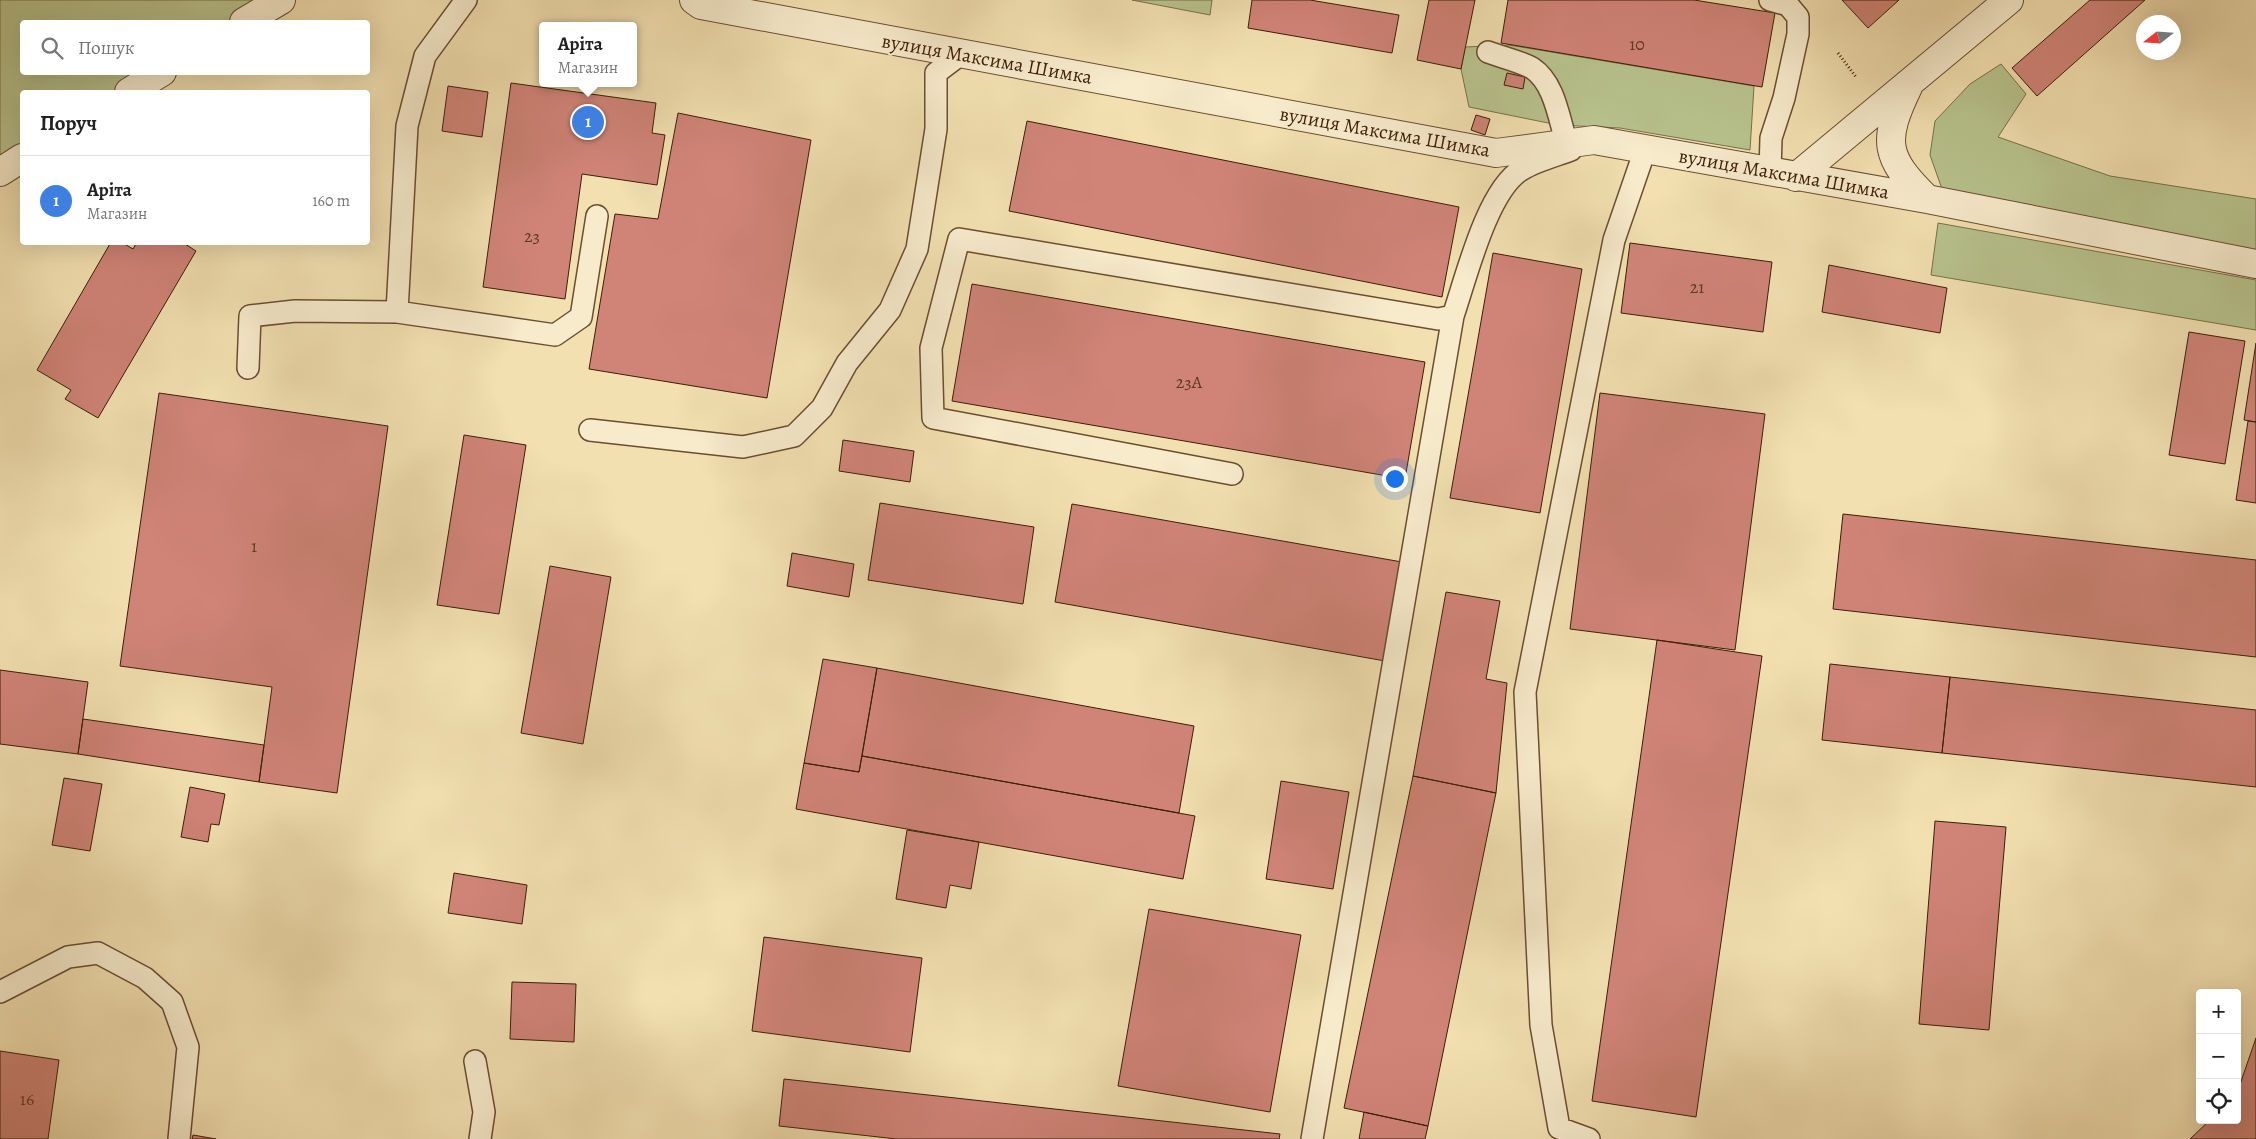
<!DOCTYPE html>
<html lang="uk">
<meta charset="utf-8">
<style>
:root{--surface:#fff;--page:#f2f2f2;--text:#222;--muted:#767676;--line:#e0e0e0;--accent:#8f2418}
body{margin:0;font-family:Alegreya,serif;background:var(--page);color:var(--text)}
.controls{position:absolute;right:15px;bottom:15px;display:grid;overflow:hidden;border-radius:5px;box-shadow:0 5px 20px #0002}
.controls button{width:45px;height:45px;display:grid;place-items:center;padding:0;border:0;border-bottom:1px solid var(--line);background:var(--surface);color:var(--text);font:25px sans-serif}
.compass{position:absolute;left:2136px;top:15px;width:45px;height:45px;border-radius:50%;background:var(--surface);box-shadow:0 5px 20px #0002;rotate:253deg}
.you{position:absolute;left:1394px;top:478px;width:18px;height:18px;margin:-12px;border:4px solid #fff;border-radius:50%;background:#1a73e8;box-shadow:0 0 0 8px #1a73e833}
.badge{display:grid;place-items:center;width:32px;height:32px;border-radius:50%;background:var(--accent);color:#fff;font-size:16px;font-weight:700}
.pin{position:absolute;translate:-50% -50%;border:2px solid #fff;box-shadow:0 1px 5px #0006}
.popup{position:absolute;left:539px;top:22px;width:98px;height:65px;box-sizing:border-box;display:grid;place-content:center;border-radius:5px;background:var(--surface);filter:drop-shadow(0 1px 4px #0005);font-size:16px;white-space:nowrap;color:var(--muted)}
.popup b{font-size:19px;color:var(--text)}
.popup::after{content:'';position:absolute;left:50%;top:100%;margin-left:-10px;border:10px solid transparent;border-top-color:var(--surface)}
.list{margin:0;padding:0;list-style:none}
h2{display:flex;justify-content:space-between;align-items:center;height:65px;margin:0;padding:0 20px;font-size:21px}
h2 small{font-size:16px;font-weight:400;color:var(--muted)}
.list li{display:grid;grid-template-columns:32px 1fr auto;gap:15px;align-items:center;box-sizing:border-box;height:90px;padding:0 20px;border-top:1px solid var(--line)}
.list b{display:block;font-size:19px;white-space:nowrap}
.list p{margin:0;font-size:16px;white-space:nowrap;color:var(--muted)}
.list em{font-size:16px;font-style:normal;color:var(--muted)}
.icon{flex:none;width:28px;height:28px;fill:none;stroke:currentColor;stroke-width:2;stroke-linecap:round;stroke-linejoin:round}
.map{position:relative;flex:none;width:2256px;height:1139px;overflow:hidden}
.search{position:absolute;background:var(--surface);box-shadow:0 5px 20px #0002;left:20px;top:20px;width:350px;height:55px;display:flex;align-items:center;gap:12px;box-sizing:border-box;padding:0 18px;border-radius:5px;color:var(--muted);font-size:19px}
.panel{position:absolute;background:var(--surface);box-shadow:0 5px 20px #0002;left:20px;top:90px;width:350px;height:155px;border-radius:5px}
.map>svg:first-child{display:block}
</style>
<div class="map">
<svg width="2256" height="1139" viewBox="0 0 2256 1139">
<rect width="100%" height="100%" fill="#f2e0b1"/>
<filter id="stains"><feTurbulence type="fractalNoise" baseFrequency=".004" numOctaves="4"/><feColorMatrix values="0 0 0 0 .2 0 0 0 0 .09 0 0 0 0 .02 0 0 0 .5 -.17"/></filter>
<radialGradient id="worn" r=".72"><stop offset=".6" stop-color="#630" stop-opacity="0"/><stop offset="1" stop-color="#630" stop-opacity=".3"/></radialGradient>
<path fill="#b8c38d" stroke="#7a7048" d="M0,0H281L244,22H22V72L162,73L129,92H22V158L0,172Z
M1132,0H1212L1210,15Z
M1509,45L1754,86L1750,150L1620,128L1558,125L1469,107L1461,69L1465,47Z
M2001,64L2026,94L1998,137L2110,176L2256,199V251L1942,189L1930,155L1935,121L1970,84Z
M1938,223L2256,280V330L1931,275Z"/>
<path fill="#d08478" stroke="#3c1e04" d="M1252,0H1310L1399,15L1392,53L1248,28Z
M1429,0H1475L1461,69L1417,60Z
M1508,0H1694L1775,13L1762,87L1501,43Z
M1842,0H1899L1868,28Z
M2090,0H2145L2037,96L2012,68Z
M1507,73L1525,77L1523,89L1504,85Z
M511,83L656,103L652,133L665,135L657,185L582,174L565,299L483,287Z
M448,86L488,92L482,137L442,131Z
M678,113L811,140L767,398L589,369L615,214L658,219Z
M1476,115L1490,119L1485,135L1471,130Z
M1027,121L1459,207L1442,297L1009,211Z
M111,242H121L133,249L137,242H182L196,251L98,418L65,399L71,390L37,370Z
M1630,243L1772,262L1763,332L1621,313Z
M1493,253L1582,269L1540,513L1450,498Z
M1829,265L1947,288L1940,333L1822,312Z
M972,284L1425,362L1405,479L952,401Z
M2189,332L2245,341L2225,464L2169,455Z
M2256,343V422L2244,420Z
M159,393L388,426L337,793L259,782L272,687L120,666Z
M1600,393L1765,414L1735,650L1570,629Z
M2248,421L2256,422V503L2236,500Z
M464,435L526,445L499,614L437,605Z
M843,440L914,451L910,482L839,471Z
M880,503L1034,527L1023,604L868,580Z
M1072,504L1402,562L1385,661L1055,602Z
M1843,514L2256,560V657L1833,609Z
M792,553L854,564L849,597L787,586Z
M550,566L611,577L583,744L521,733Z
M1446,592L1500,601L1486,679L1507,683L1496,793L1413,776Z
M1657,640L1762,656L1696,1117L1592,1101Z
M823,659L877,668L859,772L804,763Z
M1830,664L1950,677L1942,753L1822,740Z
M877,668L1194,726L1179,813L862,756Z
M0,670L88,682L78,754L0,744Z
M1950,677L2256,710V787L1942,753Z
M83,719L264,745L259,782L78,754Z
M862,756L1195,816L1183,879L796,809L804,763L859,772Z
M1413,776L1496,793L1428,1126L1344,1108Z
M64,778L102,784L90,851L52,845Z
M1281,781L1349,792L1333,889L1266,879Z
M190,787L225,794L219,825L211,824L208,842L181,837Z
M1935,821L2006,827L1989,1030L1919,1024Z
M907,830L979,842L971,889L950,885L946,908L896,899Z
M454,873L527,885L522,924L448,913Z
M1149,909L1301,935L1270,1112L1118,1086Z
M764,937L922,958L910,1052L752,1031Z
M512,982L576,984L574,1042L510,1039Z
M2256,1038V1139H2190L2210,1120H2237V1093Z
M0,1051L59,1060L48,1139H0Z
M784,1079L1280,1134L1279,1139H897L779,1126Z
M1364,1112L1428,1126L1425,1139H1359Z
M193,1135L216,1139H192Z"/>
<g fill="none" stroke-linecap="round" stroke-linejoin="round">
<g stroke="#6a4e2f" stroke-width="24">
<path id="lane" d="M1488,52C1501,57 1519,61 1532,68C1555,83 1559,120 1567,144
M1770,172L1771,138L1784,98L1798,34V17L1788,5L1770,0
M397,312L555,335L581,317L597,216
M248,368L250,316L295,311L397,312L407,126L425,56L466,0
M590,430L743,447L794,436L822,408L847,363L890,310L917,249L936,129V73L961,54
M1232,474L933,418L931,348L959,239L1438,319L1453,316C1466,278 1487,191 1521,170C1535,161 1555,156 1571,150
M0,992L68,957L98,953L145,978L172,1002L188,1047L179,1139
M475,1061L484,1112L480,1139
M1312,1139L1453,316
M1589,1139L1559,1128L1541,1025L1525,692L1614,240L1645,150"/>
</g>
<g stroke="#6a4e2f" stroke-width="30">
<path id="street" d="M694,0L701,5L1496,153L1594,140L1927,199L2256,264
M244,22L281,0
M1908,87C1882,141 1884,157 1927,199
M129,92L162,72
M0,172L22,158
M1796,177L2009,0"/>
</g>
<path stroke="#3c1e04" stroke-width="3" stroke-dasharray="1 2.5" stroke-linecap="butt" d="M1838,53L1856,77"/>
<use href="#lane" stroke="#f7ebcc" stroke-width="21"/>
<use href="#street" stroke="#f7ebcc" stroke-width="28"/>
</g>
<g text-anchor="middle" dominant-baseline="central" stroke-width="4.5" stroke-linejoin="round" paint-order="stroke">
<g font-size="18" fill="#613821">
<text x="1637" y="44">10</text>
<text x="532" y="236">23</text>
<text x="1697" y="287">21</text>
<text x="1189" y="382">23А</text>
<text x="254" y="546">1</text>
<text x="27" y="1099">16</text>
</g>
<g font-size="20" fill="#3c1e04" stroke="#f7ebcc">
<text transform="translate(987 59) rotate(10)">вулиця Максима Шимка</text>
<text transform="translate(1385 132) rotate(10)">вулиця Максима Шимка</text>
<text transform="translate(1784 174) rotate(10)">вулиця Максима Шимка</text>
</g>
</g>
<rect width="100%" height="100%" filter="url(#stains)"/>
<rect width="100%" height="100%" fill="url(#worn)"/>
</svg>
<div class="controls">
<button>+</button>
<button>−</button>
<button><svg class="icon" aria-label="locate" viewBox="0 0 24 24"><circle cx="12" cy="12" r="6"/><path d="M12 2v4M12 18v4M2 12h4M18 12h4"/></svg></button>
</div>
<svg class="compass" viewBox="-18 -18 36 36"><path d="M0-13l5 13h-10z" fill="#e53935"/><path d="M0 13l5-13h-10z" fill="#767676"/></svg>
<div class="you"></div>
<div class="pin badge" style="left:588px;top:122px;background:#3f7fe0">1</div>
<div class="popup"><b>Аріта</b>Магазин</div>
<div class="search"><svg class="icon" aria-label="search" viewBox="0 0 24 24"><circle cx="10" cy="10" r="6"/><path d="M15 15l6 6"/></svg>Пошук</div>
<section class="panel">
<h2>Поруч<small></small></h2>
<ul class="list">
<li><span class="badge" style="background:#3f7fe0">1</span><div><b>Аріта</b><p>Магазин</p></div><em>160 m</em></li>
</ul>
</section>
</div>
